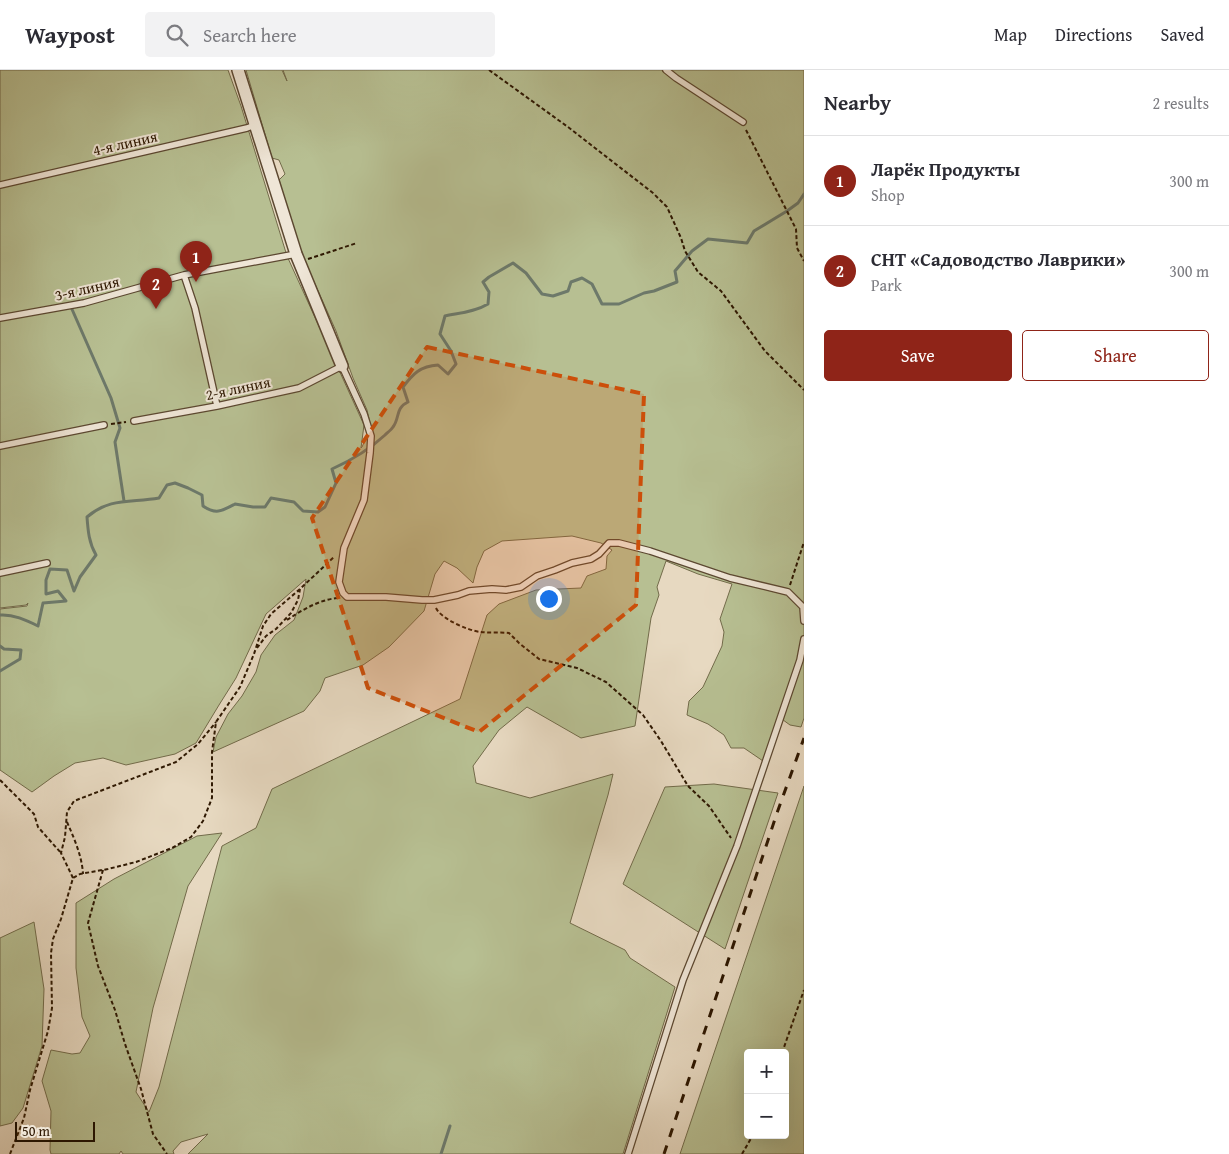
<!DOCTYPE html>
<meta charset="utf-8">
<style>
:root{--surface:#fff;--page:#f2f2f3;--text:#2b2b33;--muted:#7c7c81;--line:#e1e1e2;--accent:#8f2418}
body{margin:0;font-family:"Gentium Book Plus",serif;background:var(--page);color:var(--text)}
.controls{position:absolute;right:15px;bottom:15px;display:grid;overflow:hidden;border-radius:5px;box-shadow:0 5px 20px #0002}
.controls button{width:45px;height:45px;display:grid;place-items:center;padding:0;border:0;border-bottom:1px solid var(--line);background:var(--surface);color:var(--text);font:25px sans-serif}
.scale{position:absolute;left:15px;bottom:12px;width:80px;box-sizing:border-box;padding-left:5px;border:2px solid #2d1701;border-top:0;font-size:14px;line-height:18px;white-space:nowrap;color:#2d1701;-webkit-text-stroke:4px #efe6d7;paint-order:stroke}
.you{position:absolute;left:548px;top:528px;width:18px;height:18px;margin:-12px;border:4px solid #fff;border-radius:50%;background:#1a73e8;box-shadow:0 0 0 8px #1a73e833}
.badge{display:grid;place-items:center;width:32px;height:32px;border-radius:50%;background:var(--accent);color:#fff;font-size:16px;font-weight:700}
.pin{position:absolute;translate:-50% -41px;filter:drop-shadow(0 1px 2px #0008)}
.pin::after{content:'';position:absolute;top:26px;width:18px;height:15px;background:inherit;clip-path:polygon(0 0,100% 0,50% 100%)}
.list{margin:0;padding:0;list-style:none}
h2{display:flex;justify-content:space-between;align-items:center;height:65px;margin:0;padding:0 20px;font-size:21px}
h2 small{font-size:16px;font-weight:400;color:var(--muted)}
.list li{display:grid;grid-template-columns:32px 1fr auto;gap:15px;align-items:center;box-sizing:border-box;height:90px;padding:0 20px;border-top:1px solid var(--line)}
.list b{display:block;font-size:19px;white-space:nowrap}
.list p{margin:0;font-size:16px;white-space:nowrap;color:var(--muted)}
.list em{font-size:16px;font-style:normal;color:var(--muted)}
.actions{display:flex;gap:10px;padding:15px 20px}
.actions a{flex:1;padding:11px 0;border:1px solid var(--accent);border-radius:5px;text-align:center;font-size:18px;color:var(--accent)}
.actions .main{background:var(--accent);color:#fff}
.icon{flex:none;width:28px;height:28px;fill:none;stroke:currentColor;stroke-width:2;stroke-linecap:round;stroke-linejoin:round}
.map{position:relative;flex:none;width:804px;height:1084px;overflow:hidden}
header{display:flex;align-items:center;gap:30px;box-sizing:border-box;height:70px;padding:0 25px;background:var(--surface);border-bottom:1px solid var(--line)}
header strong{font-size:24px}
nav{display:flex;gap:28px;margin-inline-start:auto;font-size:18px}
.search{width:350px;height:45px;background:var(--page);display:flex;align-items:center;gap:12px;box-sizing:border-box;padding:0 18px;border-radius:5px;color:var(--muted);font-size:19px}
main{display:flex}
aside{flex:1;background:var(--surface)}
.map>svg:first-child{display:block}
</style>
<header>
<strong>Waypost</strong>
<div class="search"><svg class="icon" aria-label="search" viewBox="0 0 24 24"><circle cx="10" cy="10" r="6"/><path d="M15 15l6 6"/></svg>Search here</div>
<nav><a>Map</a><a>Directions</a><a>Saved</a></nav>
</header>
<main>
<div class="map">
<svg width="804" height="1084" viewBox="0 0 804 1084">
<rect width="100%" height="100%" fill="#e7d9c1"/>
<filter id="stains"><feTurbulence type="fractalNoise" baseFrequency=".004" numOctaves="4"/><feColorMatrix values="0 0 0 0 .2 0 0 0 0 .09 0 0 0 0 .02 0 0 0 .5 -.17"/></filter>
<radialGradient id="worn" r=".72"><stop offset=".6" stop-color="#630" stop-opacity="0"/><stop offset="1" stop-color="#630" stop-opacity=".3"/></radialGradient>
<path fill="#b7bf92" stroke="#726b4a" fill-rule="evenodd" d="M0,0H228L241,36L287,186L364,355L361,378L362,377L371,357L367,340L353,308L336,261L302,185L279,110L285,104L279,90L272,88L246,0H282L287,11L283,0H804V648L801,657L790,655L779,647L763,691L744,678H731L724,665L708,654L687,645L689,631L703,617L722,576L724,562L720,549L732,514L698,504L666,491L657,517L659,525L651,548L635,656L581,668L527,637L499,660L473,696L476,713L530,728L613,704L608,725L570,853L625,880L630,888L675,917L623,1084H188L208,1064L181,1072L173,1081L174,1084H123L121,1081L119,1084H51L50,1080L51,1041L42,1011L51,980L72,984L80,983L90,966L82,947L76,898V833L114,809L197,766L222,763L188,816L153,938L136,1022L149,1042L159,1017L222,776L256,758L272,719L460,629L487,545L499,534L536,520L581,518L587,506L606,499L607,486L612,480L601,473L572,466L502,471L484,481L477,497L473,513L457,498L444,491L435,504L424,541L389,577L363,595L325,608L320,621L304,641L213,682L216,667L228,644L242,626L256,602L261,585L275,565L294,550L303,527L306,509L266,544L236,608L219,635L196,673L175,684L126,695L103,688L75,693L54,706L32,722L0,700V539L27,536L28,533L26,535L0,538Z
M714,714L778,723L725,879L623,814L665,717Z
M804,716V1084H680ZM748,983H785V1065H748Z
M34,852L44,919L42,976L23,1038L12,1053L0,1056V868Z"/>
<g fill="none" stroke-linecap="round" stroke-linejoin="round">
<path stroke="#6d796a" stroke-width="3" d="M71,237L111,328L120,358L115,372L124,431
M0,545C13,544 26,550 38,556L43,533L66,531L58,521L46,524V510L50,499L67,500L74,521L80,507L96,485C89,473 88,461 87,447C110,427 132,433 159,428L167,415L175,413L188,418L202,425L203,436C216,445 222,441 235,434L253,437H265L271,428L294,432L303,441L318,442L325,437L336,413L332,399C352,390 369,380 385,365C387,363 391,360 393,357C400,348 395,338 408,332L403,317C413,304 420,296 438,295L448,304L456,294L451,281L440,264L445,246C459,243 475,242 488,234L489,222L483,212L489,207L513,193L526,203L542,224L553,226L568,221L571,212L582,208L592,214L602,234H619L644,223L654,221L677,212L675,201L692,181L708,169L747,173L754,161L787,141L798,133L804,124
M0,576L4,579L21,580L20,589L0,601
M441,1084L450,1056"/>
<g stroke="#5c4831" stroke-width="8">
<path id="lane" d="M666,0L676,8L743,52
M0,115L247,58L255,55
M184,205L195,238L217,336
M0,248L84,233L184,205L296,184
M134,351L217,336L299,318L342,296L364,344L371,366L370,383L364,430L344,478L339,512L343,523L347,527H386L422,530H434L458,525L469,521L492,519L506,520L521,517L537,506L555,500L572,493L591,489L599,484L609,473H619L650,481L730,508L788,522L803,537L804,551
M0,376L104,355
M0,503L47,493
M628,1084L683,910L737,776L800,590L804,569"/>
</g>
<g stroke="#5c4831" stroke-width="14">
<path id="street" d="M238,0L296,184L342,296"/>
</g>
<path stroke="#2d1701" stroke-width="2" stroke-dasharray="4 2.5" stroke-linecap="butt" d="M489,0L568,57L653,123L667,137L681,168L685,181L698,202L721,221L765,281L804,320
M746,60L796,159L797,178L804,191
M308,189L357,173
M111,354L126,352
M790,515L804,472
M436,538C441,549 469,561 481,562C490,563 500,562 509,563L519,573L539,589L577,598L606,612L643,645L661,671L688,716L709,736L731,768
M287,550C302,540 319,530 337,528
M257,578L266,566L276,559L291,543L298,530L300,519
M0,710L34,744L38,757L61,783
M67,752C74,768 82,786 83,804
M103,800L88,853L98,896L115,940L125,974L141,1019L153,1064L167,1084
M73,808L61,783L65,767L67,742L74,731L176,692L198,674L216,652
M782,983L804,920
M10,1084L24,1048L30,1020L48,961L52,938L51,883L53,869L61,849L73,808L80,804L108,799L136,792L172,778L191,767L203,751L212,728V682L216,652L240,617L254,584L263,556L271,544L300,519L334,487
M742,1084L753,1065"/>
<use href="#lane" stroke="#efe6d7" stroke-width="5.5"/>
<use href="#street" stroke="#efe6d7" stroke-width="11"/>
<path stroke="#2d1701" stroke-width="3" stroke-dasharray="9 9" stroke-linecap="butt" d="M664,1084L777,743L804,668"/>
</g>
<path fill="#cc4f0a" fill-opacity="0.2" stroke="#cc4f0a" stroke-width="4" stroke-dasharray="10 6" stroke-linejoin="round" d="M427,277L644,324L636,535L479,662L368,618L312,448Z"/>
<g text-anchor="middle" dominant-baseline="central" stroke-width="4" stroke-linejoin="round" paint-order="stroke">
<g font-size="15" fill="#2d1701" stroke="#efe6d7">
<text transform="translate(125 73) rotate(-13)">4-я линия</text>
<text transform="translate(87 218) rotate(-13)">3-я линия</text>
<text transform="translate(238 318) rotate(-12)">2-я линия</text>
</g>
</g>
<rect width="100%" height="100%" filter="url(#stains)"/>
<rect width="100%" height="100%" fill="url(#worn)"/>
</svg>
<div class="controls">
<button>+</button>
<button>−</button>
</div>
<div class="scale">50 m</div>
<div class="you"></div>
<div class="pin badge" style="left:196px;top:212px">1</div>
<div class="pin badge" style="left:156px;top:239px">2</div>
</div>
<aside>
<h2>Nearby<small>2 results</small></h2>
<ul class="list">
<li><span class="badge">1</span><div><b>Ларёк Продукты</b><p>Shop</p></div><em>300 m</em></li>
<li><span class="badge">2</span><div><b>СНТ «Садоводство Лаврики»</b><p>Park</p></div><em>300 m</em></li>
</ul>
<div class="actions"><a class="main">Save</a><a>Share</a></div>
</aside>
</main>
